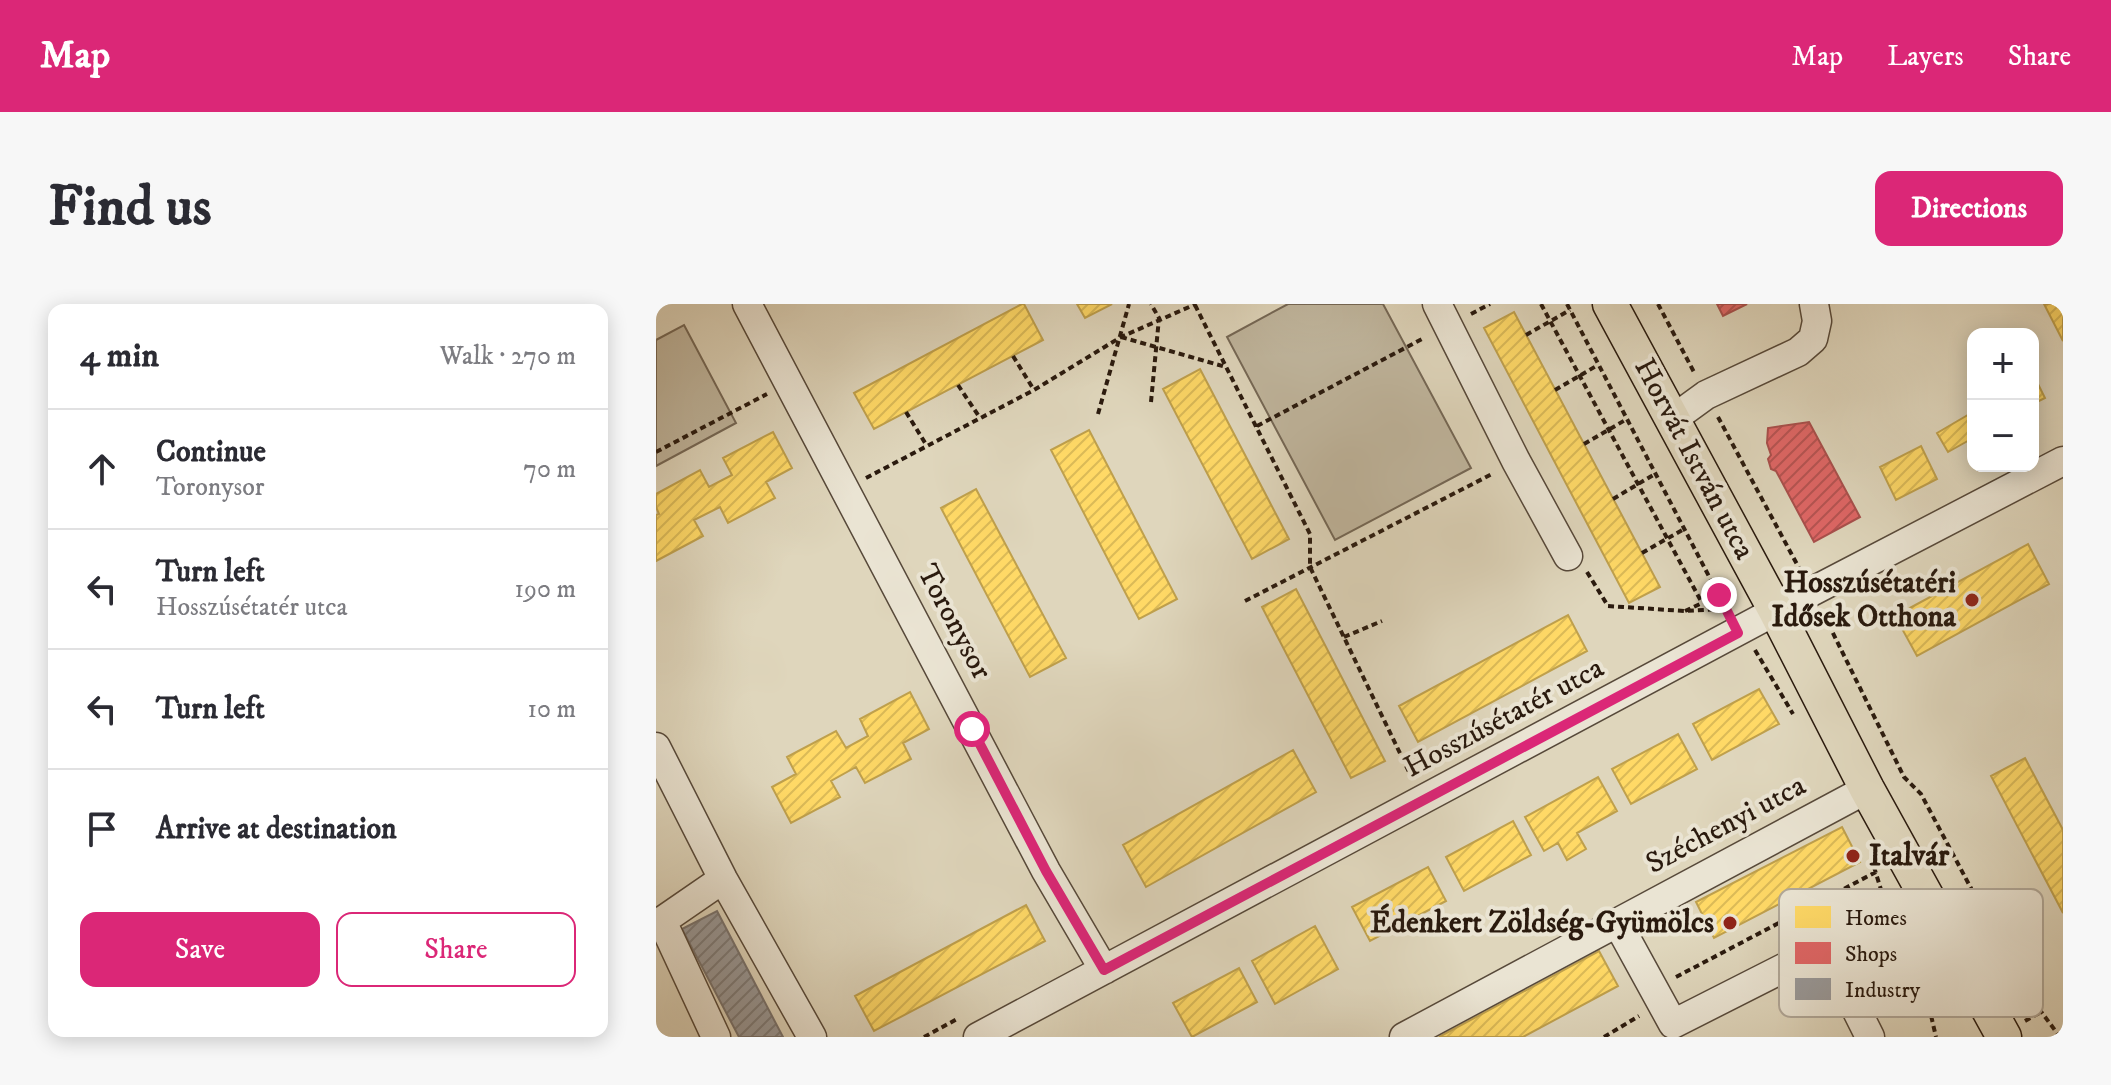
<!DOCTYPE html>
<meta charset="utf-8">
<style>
:root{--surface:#fff;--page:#f7f7f7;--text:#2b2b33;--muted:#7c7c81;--line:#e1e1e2;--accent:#db2777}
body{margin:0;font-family:"IM FELL DW Pica",serif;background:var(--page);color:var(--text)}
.controls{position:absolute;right:24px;top:24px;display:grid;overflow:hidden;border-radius:16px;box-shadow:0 4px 20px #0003}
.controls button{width:72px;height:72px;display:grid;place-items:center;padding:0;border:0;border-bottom:2px solid var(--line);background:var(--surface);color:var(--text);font:40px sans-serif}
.stop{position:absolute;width:24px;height:24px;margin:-18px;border:6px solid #db2777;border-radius:50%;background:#fff}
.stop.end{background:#db2777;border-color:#fff;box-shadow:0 2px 8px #0008}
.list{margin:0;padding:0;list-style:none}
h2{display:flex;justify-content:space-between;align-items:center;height:104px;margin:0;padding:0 32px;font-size:34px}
h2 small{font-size:26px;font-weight:400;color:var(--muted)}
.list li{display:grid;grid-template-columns:52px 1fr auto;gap:24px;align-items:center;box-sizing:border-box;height:120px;padding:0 32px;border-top:2px solid var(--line)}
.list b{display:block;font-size:30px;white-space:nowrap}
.list p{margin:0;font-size:26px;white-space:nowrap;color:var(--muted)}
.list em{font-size:26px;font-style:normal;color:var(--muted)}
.actions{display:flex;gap:16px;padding:24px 32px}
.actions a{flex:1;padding:18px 0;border:2px solid var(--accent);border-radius:16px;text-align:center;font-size:28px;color:var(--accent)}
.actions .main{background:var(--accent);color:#fff}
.icon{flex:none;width:44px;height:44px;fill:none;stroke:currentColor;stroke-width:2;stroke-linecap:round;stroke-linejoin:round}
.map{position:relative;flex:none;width:1407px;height:733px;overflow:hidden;border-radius:16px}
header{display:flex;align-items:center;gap:48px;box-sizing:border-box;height:112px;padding:0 40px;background:var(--accent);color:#fff}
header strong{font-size:38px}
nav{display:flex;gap:44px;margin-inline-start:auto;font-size:28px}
.intro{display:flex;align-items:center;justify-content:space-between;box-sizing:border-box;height:192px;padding:0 48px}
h1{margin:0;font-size:56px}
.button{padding:20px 36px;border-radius:16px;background:var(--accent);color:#fff;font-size:28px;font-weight:700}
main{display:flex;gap:48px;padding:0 48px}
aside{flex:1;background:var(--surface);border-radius:16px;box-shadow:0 4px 20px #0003}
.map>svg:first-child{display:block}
</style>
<header>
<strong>Map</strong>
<nav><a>Map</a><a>Layers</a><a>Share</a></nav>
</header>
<div class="intro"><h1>Find us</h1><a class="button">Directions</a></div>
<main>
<aside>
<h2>4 min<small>Walk · 270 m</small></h2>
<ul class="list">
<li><svg class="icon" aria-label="ahead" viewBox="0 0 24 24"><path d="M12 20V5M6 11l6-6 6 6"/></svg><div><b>Continue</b><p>Toronysor</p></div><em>70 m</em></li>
<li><svg class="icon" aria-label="left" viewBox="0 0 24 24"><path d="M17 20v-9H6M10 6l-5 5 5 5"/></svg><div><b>Turn left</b><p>Hosszúsétatér utca</p></div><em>190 m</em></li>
<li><svg class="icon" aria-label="left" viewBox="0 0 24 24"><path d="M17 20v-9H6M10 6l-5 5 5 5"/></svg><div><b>Turn left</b></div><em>10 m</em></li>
<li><svg class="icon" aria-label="arrive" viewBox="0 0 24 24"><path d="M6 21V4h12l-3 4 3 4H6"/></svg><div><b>Arrive at destination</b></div></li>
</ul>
<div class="actions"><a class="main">Save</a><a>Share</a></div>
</aside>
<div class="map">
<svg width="1407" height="733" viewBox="0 0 1407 733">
<defs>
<pattern id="homes-hatch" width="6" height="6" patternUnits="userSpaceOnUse" patternTransform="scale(2)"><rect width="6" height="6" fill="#ffd966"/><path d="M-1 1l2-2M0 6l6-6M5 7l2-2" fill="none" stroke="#dbba57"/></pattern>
<pattern id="shops-hatch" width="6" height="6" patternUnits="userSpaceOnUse" patternTransform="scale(2)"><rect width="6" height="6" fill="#e06666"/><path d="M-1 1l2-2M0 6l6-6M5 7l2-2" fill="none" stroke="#b65352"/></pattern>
<pattern id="industry-hatch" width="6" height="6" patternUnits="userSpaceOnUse" patternTransform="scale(2)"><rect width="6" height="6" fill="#999"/><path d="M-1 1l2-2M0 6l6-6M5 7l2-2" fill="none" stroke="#7d7c7b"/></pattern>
</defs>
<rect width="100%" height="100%" fill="#dfd6bc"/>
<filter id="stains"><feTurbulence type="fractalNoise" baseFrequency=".0025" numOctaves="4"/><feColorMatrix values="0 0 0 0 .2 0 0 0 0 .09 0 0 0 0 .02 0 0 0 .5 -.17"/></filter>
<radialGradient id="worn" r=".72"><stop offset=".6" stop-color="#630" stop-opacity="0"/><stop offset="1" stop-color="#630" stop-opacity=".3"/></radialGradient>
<path fill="#c0b69e" stroke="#756856" stroke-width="2" d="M632,0H727L815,164L679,236L571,33Z
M28,21L80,119L0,162V36Z"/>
<path fill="url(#homes-hatch)" stroke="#bfa04c" stroke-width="2" d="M366,0H368L387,36L218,125L198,89Z
M421,0H456L429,14Z
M1388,0H1407V37Z
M858,8L1004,283L973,299L828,24Z
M544,65L633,235L596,255L507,85Z
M1379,74L1389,94L1377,100V75Z
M1317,108V134L1292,148L1281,129Z
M433,126L521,295L483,315L395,146Z
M117,128L136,164L110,178L119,194L72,219L64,203L38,216L47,232L0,257V211L3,210L0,203V190L44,166L53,183L76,171L67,154Z
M1265,142L1281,175L1240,196L1224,163Z
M320,185L410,354L374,373L285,204Z
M1372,240L1393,280L1261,352L1239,312Z
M640,285L729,457L695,474L606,303Z
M912,311L931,347L762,438L743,402Z
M1103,385L1123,420L1056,456L1037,420Z
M254,388L273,425L247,439L255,455L209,479L200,463L175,477L184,493L135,519L116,483L140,470L131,453L180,427L190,444L212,432L204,415Z
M1022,430L1041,465L975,500L956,465Z
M637,446L660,488L490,583L467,541Z
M1369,454L1407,526V609L1335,472Z
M942,473L961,507L921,529L930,545L911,556L902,539L888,547L869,513Z
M857,517L875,551L808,587L790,553Z
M1186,523L1204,558L1058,634L1040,598Z
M772,563L790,597L714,637L696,603Z
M370,601L389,637L218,727L199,692Z
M659,622L682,665L619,700L596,657Z
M943,647L962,682L867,733H783Z
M583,664L601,698L536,733L517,699Z"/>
<path fill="url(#shops-hatch)" stroke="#a94f4c" stroke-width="2" d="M1061,0H1091L1067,12Z
M1153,118L1204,213L1158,238L1120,167L1115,165L1112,155L1115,151L1111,139L1112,124Z"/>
<path fill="url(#industry-hatch)" stroke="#78736f" stroke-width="2" d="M61,607L127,733H83L26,625Z"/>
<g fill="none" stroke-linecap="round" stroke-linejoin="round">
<g stroke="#57493a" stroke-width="31">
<path id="minor" d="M91,0L390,567L448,666
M781,0L860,157L912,252
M1017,115L1050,91L1142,48L1157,35L1161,17L1158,0
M0,443L67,575L156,733
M6,617L67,575
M0,618L6,617L60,733
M961,618L1017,720L1169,643L1214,733
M322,733L1155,288L1407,157
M748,733L1211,485"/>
</g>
<g stroke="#2a1a0e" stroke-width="37">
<path id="major" d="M954,0L1120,307L1211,485L1348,733"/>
</g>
<path stroke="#2a1a0e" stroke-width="4" stroke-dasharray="6 4" stroke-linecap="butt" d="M885,0L1046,299
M911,0L1069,303
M1002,0L1039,70
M539,1L654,230V263L755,472
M815,10L834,0
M870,31L914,6
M465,33L570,63
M357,52L378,86
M302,81L324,114
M899,86L942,61
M495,98L503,14L495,0
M250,108L271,142
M442,110L473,0
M1062,113L1143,264
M601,122L768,34
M928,140L971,115
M0,148L111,90
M210,174L378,86L465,33L540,0
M957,195L999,170
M986,249L1028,225
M931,268L952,302L1029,307L1063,305
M589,297L836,170
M1029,307L1076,285
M1168,311L1248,473L1265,490L1369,686L1404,733
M688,333L726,317
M1099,346L1137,410
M1218,563L1231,605L1274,707L1280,733
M1020,673L1220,568
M1369,717L1385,708
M268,733L303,714
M948,733L983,712"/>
<use href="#minor" stroke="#eae4d3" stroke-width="28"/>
<use href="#major" stroke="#dfd6bc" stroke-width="34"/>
</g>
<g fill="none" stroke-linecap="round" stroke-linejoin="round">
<path stroke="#db2777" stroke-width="10" d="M316,425L390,567L448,666L1082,329L1063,291"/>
</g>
<g fill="#8f2418" stroke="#eae4d3" stroke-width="3">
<circle cx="1316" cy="296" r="8"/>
<circle cx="1197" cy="552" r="8"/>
<circle cx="1074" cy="619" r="8"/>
</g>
<g text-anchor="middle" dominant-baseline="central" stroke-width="8" stroke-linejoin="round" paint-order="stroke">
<g font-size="30" fill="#2a1a0e" stroke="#eae4d3">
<text transform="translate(1038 155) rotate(62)">Horvát István utca</text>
<text transform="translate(298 318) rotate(62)">Toronysor</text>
<text transform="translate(848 414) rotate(-28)">Hosszúsétatér utca</text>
<text transform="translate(1070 521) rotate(-28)">Széchenyi utca</text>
</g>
<g font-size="30" font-weight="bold" fill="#2a1a0e" stroke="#eae4d3" text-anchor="end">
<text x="1300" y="279">Hosszúsétatéri<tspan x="1300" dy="34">Idősek Otthona</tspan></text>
<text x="1213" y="552" text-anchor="start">Italvár</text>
<text x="1058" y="619">Édenkert Zöldség-Gyümölcs</text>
</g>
</g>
<rect x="1123" y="585" width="264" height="128" rx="12" fill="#eae4d3" stroke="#b0a798" stroke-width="2"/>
<rect x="1139" y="602" width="36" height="22" fill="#ffd966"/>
<rect x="1139" y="638" width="36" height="22" fill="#e06666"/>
<rect x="1139" y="674" width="36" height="22" fill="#999"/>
<g font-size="22" fill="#2a1a0e">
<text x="1189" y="621">Homes</text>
<text x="1189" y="657">Shops</text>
<text x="1189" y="693">Industry</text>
</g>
<rect width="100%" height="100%" filter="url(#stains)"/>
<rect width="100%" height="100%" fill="url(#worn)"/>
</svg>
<div class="controls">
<button>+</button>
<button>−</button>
</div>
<div class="stop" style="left:316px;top:425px"></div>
<div class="stop end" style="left:1063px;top:291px"></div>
</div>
</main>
